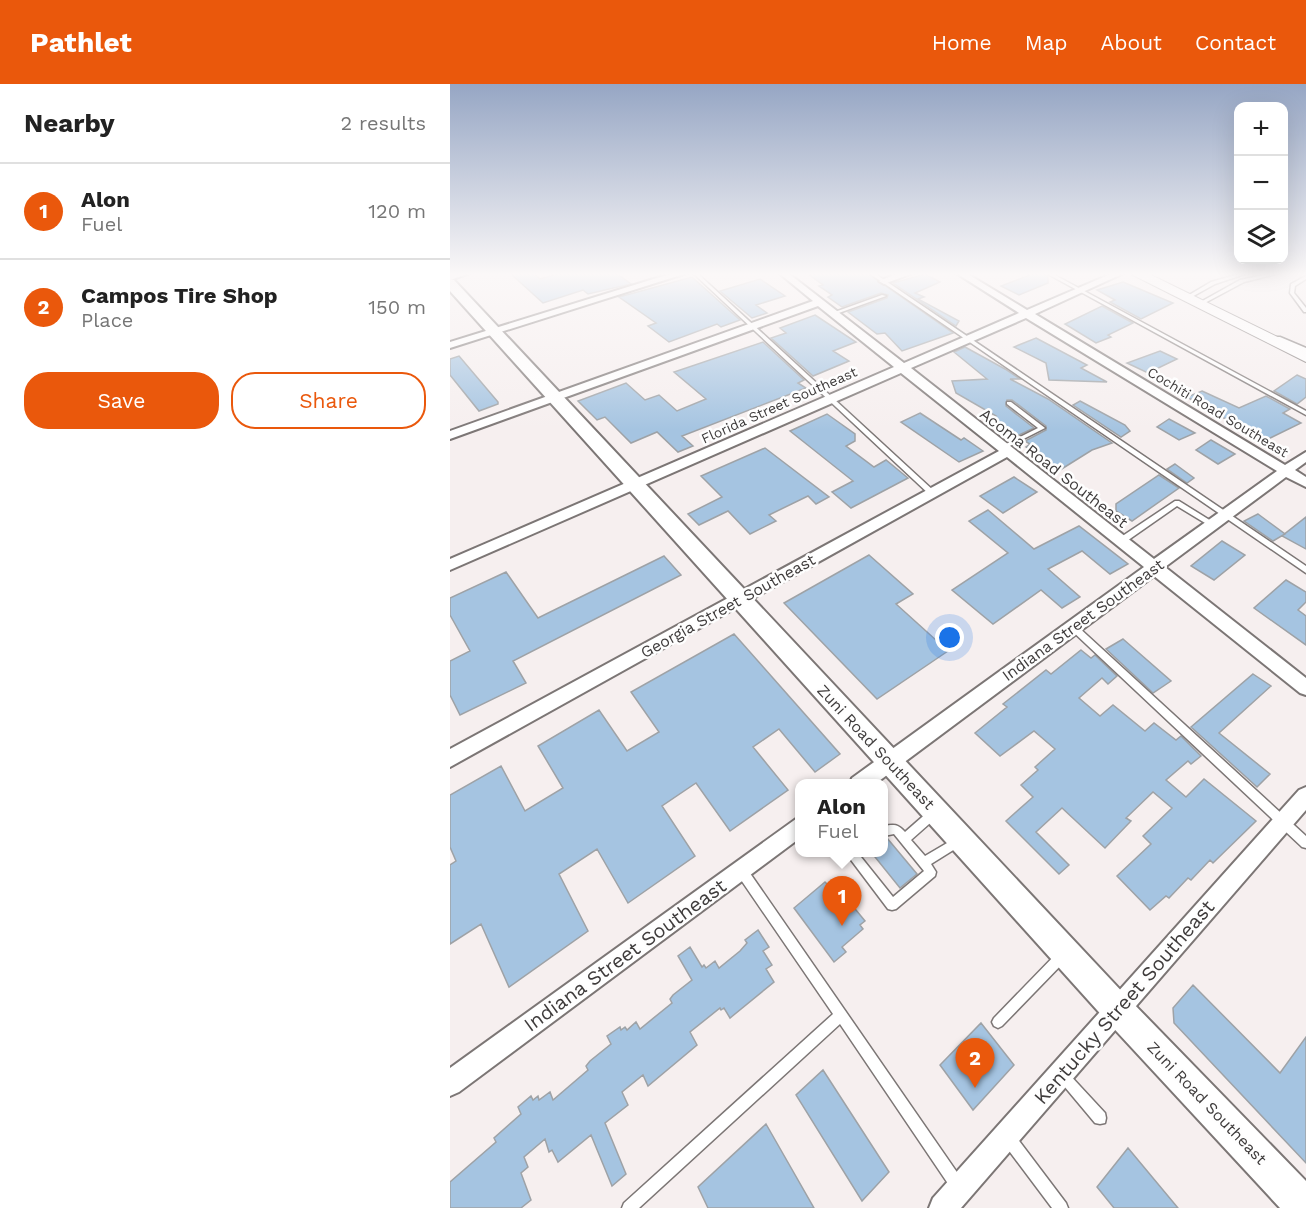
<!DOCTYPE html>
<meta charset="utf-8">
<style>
:root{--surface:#fff;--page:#f6f6f6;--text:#222;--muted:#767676;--line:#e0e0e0;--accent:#ea580c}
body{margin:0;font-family:"Work Sans",sans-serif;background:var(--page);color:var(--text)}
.controls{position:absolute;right:18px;top:18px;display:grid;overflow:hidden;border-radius:12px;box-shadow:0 6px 24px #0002}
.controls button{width:54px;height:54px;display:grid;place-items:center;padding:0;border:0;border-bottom:2px solid var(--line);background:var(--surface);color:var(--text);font:30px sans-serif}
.you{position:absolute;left:500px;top:554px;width:21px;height:21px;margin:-15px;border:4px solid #fff;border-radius:50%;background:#1a73e8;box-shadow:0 0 0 9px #1a73e833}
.badge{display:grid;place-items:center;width:39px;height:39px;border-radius:50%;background:var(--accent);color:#fff;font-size:20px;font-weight:700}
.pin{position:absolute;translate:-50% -50px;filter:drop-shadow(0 2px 3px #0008)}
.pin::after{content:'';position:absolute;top:32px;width:21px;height:18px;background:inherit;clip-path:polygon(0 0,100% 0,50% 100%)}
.popup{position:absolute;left:345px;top:695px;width:93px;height:78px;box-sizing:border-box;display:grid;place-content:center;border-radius:12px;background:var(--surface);filter:drop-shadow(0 2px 4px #0005);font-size:20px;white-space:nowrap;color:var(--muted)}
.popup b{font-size:22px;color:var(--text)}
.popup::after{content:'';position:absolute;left:50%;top:100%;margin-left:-12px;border:12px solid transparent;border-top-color:var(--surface)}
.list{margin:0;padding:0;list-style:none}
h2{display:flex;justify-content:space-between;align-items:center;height:78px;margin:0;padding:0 24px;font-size:26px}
h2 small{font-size:20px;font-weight:400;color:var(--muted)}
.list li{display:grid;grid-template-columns:39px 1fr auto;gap:18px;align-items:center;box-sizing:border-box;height:96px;padding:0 24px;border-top:2px solid var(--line)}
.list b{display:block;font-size:22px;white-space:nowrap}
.list p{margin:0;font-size:20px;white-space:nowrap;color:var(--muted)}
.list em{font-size:20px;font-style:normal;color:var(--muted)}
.actions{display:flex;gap:12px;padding:18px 24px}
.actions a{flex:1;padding:14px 0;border:2px solid var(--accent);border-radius:24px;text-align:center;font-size:21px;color:var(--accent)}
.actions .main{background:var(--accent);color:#fff}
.icon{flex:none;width:33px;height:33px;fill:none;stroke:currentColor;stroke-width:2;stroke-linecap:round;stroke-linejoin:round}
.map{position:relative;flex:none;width:856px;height:1124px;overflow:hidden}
header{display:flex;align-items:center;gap:36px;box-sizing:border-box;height:84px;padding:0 30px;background:var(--accent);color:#fff}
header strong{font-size:28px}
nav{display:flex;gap:33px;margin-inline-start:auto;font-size:21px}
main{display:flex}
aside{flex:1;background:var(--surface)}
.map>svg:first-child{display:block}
</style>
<header>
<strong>Pathlet</strong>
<nav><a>Home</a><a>Map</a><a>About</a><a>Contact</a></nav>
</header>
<main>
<aside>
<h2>Nearby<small>2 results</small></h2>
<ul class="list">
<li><span class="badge">1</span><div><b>Alon</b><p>Fuel</p></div><em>120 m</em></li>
<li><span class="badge">2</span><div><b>Campos Tire Shop</b><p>Place</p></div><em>150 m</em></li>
</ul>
<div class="actions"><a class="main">Save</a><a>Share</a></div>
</aside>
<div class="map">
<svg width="856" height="1124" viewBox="0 0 856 1124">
<rect width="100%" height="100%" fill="#f6efef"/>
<path fill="#a5c4e1" stroke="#9ea2a6" stroke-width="1.5" d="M60,189H83L90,195L111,189H166L181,200L138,210L133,206L93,219Z
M357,189H417L503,249L452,267L435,249L427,250L398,228L437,214L438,211L431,209L392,223L378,213L382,211L369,202L373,201Z
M585,189H594L598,193V199L569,211L551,202Z
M475,190L490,198L465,209L474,213L468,215L509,237L506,242L443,199Z
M242,193L290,236L271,243L267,240L219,258L198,242L206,239L169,213Z
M310,195L335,212L306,221L317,229L302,234L270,207Z
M673,198L723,219L691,235L660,218L665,216L647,206Z
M652,222L683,239L658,251L661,253L646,259L615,240Z
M365,231L406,258L383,267L399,277L363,292L321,254L336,249L330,244Z
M586,254L637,281L631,284L657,298L599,296L596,279L564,263Z
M313,258L354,296L348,299L356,304L232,352L243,362L228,368L207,348L181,359L155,333L147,336L128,317L176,299L195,316L209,311L227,327L256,315L224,288Z
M515,263L555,285L570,295H560L598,315L662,359L642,366L610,386L591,374L593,373L576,363L580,360L575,357L596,346V342L562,316H557L556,322L584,344L567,352L540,335L546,332L506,309L502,297L537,295L504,268Z
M710,267L727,275L698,289L677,279Z
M9,272L48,318V320L29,327L0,291V275Z
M847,291L856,295V313L847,320L824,307Z
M752,307L789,324L816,312L840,325L833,329L851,339L814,357L737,313Z
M630,317L675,341L680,347L671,353L623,321Z
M470,329L511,356L514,354L533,367L509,378L451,338Z
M377,330L405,350V357L396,362L424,383L436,376L458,394L401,424L382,408L403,397L340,347Z
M719,335L745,349L729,356L707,343Z
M761,356L785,370L768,380L746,366Z
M315,364L379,413L366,420L358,412L319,431L326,437L300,450L278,427L249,441L238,430L272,413L251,392Z
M725,380L744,394L737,399L717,385Z
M709,391L729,404L682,437L666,427V420Z
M564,393L587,408L553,429L530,412Z
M538,426L584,465L629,442L678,480L660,490L632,467L598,485L630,513L612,524L591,506L543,540L502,506L558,469L519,437Z
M808,430L835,450L823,457L794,437Z
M856,433V465L832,452Z
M772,457L795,471L764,496L741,482Z
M419,471L463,510L446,520L498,567L427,615L334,519Z
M214,472L231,491L63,577L76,599L10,631L0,611V577L20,567L0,531V514L56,488L88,534Z
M836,496L856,508V518L848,526L856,532V561L804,524Z
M284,550L390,670L365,688L329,645L303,663L338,706L280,747L246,699L212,722L245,772L178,819L147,765L109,790L138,847L59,903L31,840L0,860V781L6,777L0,763V711L51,682L75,727L113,704L88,662L149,626L177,667L209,648L181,608Z
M673,555L721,597L703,609L656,565Z
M631,566L641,574L645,571L667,592L658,600L652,594L629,614L650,632L663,621L695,647L704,639L726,656L731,652L751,672L741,680L738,677L716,696L736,713L754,695L806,737L763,779L760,776L741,796L738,794L719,814L716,812L700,826L667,792L701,760L693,752L722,724L703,708L676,734L681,737L655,764L612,724L586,748L619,781L609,790L556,737L583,713L571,701L588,686L585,683L605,665L584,647L550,672L525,649L557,623L553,620L596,586L601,590Z
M803,590L821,602L769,649L820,690L807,703L741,643Z
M434,754H437L467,790L450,804L421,768H434Z
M375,798L379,802L383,798L415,837L410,841L413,845L392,863L396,868L384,878L344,824Z
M308,846L319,863L313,867L322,881L316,885L324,898L280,934L274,924L271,926L270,924L240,948L247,961L198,1002L193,991L172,1008L178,1021L155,1039L176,1090L162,1102L141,1051L108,1078L102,1066L99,1068L95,1055L74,1073L78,1083L71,1089L81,1116L71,1124H0V1098L46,1058L44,1054L71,1030L68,1023L81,1012L83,1016L88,1012L89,1016L100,1008L103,1016L138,986L136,982L140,977L161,960L157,952L170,943L171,946L175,943L177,946L186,938L190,945L222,919L220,915L223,911L242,896L228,872L240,863L252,883L254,881L256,884L265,877L269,884L290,867L297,859L295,856Z
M743,901L830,989L856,953V1079L724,939L723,924Z
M531,939L564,981L523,1026L490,981Z
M373,986L439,1088L412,1117L346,1011Z
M316,1040L364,1124H258L248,1103Z
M678,1064L728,1124H664L647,1103Z"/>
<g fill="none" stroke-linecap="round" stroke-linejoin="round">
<g stroke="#7c7675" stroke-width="3">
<path id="lane" d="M243,189H247L484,407V411H480Z
M419,189H424L856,482V489Z
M596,189H601L856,327V331Z
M792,189H798L765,200L738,215L734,214L761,198Z
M823,189H830L794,198L751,221L747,220L790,196Z
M856,192V195L845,202L844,209L856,224V228H854L840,209L841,200Z
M432,211L436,212L386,230L382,229Z
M826,253H830L856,264V268L826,255Z
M557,318H561L595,344L552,366L550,365V363L588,344L557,320Z
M725,417H729L766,440L764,442H760L727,422L674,459H668L667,457L668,455Z
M623,540L626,541L856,752V764L852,763L620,545L619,543Z
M483,725L487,727L488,730L487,733L461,756L475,772L509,752L513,754L514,757L513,760L481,780L486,788L485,792L446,825L442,826L438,825L395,768H407L443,813L474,787L444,750L434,752V742C444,740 448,740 455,748L479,727Z
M291,781L295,782L513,1097L515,1102L513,1107L508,1109L503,1107L390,940L189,1124H172L174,1119L383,930L287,790L286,786L287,782Z
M613,865L617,867L619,871L617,875L552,942L548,944L544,942L542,938L544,934L609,867Z
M613,986L617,988L655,1029L656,1034L655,1039L650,1040L645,1039L609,996L607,992L609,988Z
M559,1048L564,1050L616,1119L618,1124H602L554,1060L552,1055L554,1050Z"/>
</g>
<g stroke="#7c7675" stroke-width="4">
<path id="street" d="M5,189H20L0,196V190Z
M223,189H237L0,264V258Z
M329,189H338L454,279L569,229L506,189H516L577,226L663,189H674L585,230L835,381L856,368V378L845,386L856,393V403L836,393L715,483L856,594V611L850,609L704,492L425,700H400L402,694L694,483L557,373L0,683V665L549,367L451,289L0,486V475L444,283L368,222L0,355V347L363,217ZM576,234L827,387L704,475L461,284Z
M449,189H463L434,200L429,197Z
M856,703V726L511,1124H479L483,1114L849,706Z
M350,732V754L9,1008L0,1012V984Z"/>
</g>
<g stroke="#7c7675" stroke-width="4">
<path id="secondary" d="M0,195L4,196L678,914L856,1097V1124H830L656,936L0,207Z"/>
</g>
<g stroke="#7c7675" stroke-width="2">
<path id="primary" d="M679,189H697L856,267V278Z"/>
</g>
<use href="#lane" fill="#fff" fill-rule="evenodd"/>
<use href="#street" fill="#fff" fill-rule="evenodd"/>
<use href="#secondary" fill="#fff" fill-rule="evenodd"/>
<use href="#primary" fill="#fff" fill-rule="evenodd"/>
</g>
<linearGradient id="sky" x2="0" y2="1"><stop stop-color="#96a6c4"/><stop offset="0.55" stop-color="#fbf8f8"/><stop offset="1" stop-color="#fbf8f8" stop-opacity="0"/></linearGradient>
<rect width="856" height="346" fill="url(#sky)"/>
<g text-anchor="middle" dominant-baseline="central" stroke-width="5" stroke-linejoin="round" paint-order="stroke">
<g font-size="14" fill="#3f3c3c" stroke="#fefefe">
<text transform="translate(329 321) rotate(-24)">Florida Street Southeast</text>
<text transform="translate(768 328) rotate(31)">Cochiti Road Southeast</text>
</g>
<g font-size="16" fill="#3f3c3c" stroke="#fefefe">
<text transform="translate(604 384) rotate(38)">Acoma Road Southeast</text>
<text transform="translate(278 522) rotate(-29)">Georgia Street Southeast</text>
<text transform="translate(633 536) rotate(-36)">Indiana Street Southeast</text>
<text transform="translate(426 663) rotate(47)">Zuni Road Southeast</text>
<text transform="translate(757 1019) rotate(46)">Zuni Road Southeast</text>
</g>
<g font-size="20" fill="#3f3c3c" stroke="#fefefe">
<text transform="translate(175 871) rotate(-36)">Indiana Street Southeast</text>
<text transform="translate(674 918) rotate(-49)">Kentucky Street Southeast</text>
</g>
</g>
</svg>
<div class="controls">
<button>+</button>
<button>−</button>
<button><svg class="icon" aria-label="layers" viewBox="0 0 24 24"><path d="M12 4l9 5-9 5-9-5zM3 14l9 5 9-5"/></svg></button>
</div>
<div class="you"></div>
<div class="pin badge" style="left:392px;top:842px">1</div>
<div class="popup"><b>Alon</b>Fuel</div>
<div class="pin badge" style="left:525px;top:1004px">2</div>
</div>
</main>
